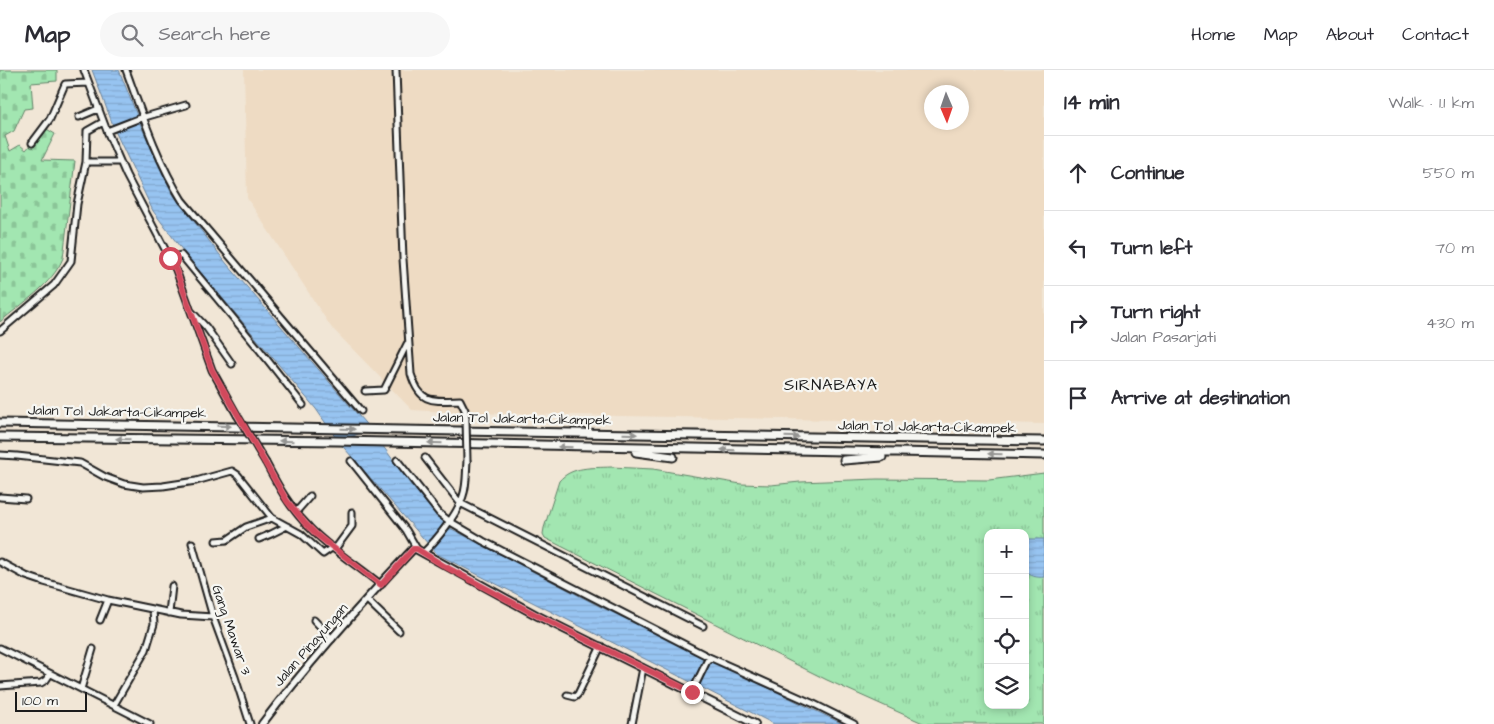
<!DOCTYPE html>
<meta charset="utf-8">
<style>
:root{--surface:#fff;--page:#f7f7f7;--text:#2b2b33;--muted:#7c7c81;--line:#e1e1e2}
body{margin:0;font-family:"Architects Daughter",sans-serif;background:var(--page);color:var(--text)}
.controls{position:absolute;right:15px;bottom:15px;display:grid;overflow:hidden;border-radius:10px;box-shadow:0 2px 8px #0003}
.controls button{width:45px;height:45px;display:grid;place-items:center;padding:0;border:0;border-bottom:1px solid var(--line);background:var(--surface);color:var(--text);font:25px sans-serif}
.compass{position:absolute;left:924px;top:15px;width:45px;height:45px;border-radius:50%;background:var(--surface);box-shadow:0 2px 8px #0003;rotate:178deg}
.scale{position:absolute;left:15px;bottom:12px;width:72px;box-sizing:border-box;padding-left:5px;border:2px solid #1c1c1c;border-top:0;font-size:14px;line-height:18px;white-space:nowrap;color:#1c1c1c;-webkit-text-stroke:4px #f6f6f2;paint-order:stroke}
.stop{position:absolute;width:15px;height:15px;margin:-11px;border:4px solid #d1495b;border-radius:50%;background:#fff}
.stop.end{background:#d1495b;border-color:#fff;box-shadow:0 1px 5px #0008}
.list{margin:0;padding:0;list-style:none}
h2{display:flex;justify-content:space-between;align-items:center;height:65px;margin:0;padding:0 20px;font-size:21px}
h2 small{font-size:16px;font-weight:400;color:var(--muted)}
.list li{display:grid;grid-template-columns:32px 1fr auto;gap:15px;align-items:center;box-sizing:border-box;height:75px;padding:0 20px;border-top:1px solid var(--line)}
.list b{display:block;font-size:19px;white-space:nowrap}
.list p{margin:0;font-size:16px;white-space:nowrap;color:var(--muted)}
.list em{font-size:16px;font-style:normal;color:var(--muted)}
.icon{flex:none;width:28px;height:28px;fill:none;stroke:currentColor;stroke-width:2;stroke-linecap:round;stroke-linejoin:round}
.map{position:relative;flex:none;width:1044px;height:654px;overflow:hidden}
header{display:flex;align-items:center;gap:30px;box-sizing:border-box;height:70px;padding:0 25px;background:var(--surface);border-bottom:1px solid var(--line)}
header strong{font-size:24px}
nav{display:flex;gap:28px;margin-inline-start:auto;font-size:18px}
.search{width:350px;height:45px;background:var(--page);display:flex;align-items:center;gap:12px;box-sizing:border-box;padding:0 18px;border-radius:28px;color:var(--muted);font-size:19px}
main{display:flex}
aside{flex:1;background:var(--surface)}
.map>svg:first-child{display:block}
</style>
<header>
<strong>Map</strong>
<div class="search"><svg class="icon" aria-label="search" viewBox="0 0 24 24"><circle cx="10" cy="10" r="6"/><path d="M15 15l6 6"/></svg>Search here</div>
<nav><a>Home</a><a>Map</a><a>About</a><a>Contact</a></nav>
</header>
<main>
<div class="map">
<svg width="1044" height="654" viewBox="0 0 1044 654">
<defs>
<pattern id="grass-tufts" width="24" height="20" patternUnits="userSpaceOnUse" patternTransform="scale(1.25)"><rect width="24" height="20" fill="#a2e6b1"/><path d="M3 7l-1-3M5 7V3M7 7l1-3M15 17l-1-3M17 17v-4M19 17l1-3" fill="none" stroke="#8bc598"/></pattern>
<pattern id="cemetery-stones" width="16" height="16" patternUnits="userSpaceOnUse" patternTransform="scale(1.25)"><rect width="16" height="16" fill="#a2e6b1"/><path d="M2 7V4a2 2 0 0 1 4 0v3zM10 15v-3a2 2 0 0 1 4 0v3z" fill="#8bc598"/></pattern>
<pattern id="water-rules" width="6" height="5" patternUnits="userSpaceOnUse" patternTransform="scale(1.25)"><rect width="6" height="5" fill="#97c4f1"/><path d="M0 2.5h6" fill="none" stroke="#82a8ce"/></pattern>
</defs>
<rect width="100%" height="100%" fill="#f1e6d6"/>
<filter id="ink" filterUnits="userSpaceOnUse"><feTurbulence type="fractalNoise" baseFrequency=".02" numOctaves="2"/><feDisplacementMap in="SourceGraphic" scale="10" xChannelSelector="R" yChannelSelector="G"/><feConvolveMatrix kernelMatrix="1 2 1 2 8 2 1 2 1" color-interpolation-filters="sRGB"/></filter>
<g filter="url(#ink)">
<path fill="#eedbc3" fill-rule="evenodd" d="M244,0H1044V354L467,343L412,340L331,257L247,128ZM932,22H962V52H932Z"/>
<path fill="url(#grass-tufts)" stroke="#5f8166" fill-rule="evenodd" d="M611,397L653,399L741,414L771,415L800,412L877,409L989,410L1044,403V654H925L827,610L545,468L543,464L544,458L559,411C572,396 592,398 611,397ZM988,463H1025V635H988Z"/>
<path fill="url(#cemetery-stones)" stroke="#5f8166" d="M0,0H57V11L31,13L33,38L24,39L14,61L5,66L10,81L20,75L26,80L45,58L55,64L42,90L75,91L63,188C53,214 21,234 0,252Z"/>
<path fill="url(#water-rules)" stroke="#66819c" d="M92,0H119L142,58L172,123L227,194L371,360L340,370L380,372L411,415L450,458L597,535L843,654H774L437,484L338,371L316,339L186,185L153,141L116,63Z
M1031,469H1044V507C1037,508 1030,506 1025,501V470Z"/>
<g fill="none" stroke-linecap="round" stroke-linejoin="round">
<g stroke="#1c1c1c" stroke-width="9">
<path id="minor" d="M84,0L107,61L126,105L176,200L212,300L237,345
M126,0C142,44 157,90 182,130L361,341
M396,0L403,189L411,304C420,334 432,331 460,330L465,340L466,349
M79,47L98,39
M103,52L87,61L86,92H120
M107,61L138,49L186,35
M32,73L50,49L65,14L88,13
M170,188L181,185L258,278L303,335
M191,241L206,257L232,294
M0,261L54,215L71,191L77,134L86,92
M365,321L384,320L407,274
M0,385L17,386L80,393L105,407L124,414L143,417L163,416L196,411L232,401L238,405L272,448L301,464L323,484L333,477
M425,388L460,433L703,556
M397,390L439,443L449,451L483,471L709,587L814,634L854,654
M351,391L406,460L417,479
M266,393C278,416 290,438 309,457C330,479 357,495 381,515
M0,427L26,429
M296,442L310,426
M259,469L271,464L287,456
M216,471L227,470L246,457L272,448
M192,473L213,547L235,607L250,654
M335,479L352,456V442
M423,483C437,470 458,443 463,426C467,415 466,402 467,391
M0,492L26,506L44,512L108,530L181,545L213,547
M367,530L399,561
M169,543L172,516
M100,550L108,530
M314,550L332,569
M0,578L150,654
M0,616L41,613L46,610L50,604
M81,619L93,579
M692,622L709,587
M567,625L575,627L578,624L601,576
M114,635L146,580L154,554L153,540
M632,654L643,598"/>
</g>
<g stroke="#1c1c1c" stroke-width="10">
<path id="major" d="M262,654C308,593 360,535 413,479H416L538,546L755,654"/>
</g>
<g stroke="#1c1c1c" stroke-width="11">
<path id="highway" d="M0,353L1044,371
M0,367L338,371L1044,385
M636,382L673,387
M844,390L882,387"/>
</g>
<use href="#minor" stroke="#f6f6f2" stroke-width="5"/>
<use href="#major" stroke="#f6f6f2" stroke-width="6"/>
<use href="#highway" stroke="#f6f6f2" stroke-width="7"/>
<g stroke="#1c1c1c" stroke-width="9" stroke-linecap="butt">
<path id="minor-bridge" d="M237,345L266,393
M466,349L467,391"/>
</g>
<use href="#minor-bridge" stroke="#f6f6f2" stroke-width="5"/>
</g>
<defs><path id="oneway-solid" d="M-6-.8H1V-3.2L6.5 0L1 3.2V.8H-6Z" transform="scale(1.25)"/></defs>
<g fill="#949492">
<use href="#oneway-solid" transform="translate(224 356) rotate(1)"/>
<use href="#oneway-solid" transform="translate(348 359) rotate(1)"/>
<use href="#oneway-solid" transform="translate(630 364) rotate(1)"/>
<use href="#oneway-solid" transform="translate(792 367) rotate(1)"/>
<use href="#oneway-solid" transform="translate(123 369) rotate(-179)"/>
<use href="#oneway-solid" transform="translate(286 371) rotate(-179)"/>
<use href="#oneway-solid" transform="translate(435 373) rotate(-179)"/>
<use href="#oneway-solid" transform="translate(565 377) rotate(-179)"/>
<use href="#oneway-solid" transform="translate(728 380) rotate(-179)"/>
<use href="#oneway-solid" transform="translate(995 384) rotate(-179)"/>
</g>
</g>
<g fill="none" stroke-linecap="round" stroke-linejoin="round" filter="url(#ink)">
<path stroke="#d1495b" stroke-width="6" d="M170,188L176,200L212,300L287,431L304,452L317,465L381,515L413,479H417L444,496L538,546L692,622"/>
</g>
<g text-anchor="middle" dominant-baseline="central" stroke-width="4.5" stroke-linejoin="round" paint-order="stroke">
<g font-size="14" fill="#1c1c1c" stroke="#f6f6f2">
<text transform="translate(117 342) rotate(1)">Jalan Tol Jakarta–Cikampek</text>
<text transform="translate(522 349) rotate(1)">Jalan Tol Jakarta–Cikampek</text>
<text transform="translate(927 357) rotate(1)">Jalan Tol Jakarta–Cikampek</text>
<text transform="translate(231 560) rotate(71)">Gang Mawar 3</text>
<text transform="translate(311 575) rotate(-49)">Jalan Pinayungan</text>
</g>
<g font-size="16" letter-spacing="1" fill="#1c1c1c" stroke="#f6f6f2">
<text x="831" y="315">SIRNABAYA</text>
</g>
</g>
</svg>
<div class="controls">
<button>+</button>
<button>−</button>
<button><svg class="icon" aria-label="locate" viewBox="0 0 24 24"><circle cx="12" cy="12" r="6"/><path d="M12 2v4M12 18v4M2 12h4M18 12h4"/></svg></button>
<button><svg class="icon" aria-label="layers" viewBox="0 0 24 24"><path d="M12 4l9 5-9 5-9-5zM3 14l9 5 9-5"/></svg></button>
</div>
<svg class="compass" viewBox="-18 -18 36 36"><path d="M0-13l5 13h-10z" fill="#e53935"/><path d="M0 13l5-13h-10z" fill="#7c7c81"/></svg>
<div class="scale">100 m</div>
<div class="stop" style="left:170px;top:188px"></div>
<div class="stop end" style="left:692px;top:622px"></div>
</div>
<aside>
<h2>14 min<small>Walk · 1.1 km</small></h2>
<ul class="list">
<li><svg class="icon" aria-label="ahead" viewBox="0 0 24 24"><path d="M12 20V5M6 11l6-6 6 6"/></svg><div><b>Continue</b></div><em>550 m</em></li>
<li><svg class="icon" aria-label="left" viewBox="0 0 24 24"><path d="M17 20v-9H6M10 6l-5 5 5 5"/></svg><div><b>Turn left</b></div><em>70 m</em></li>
<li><svg class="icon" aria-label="right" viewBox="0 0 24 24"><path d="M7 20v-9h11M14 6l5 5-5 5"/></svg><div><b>Turn right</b><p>Jalan Pasarjati</p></div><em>430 m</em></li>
<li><svg class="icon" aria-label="arrive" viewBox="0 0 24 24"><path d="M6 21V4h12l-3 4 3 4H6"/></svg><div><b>Arrive at destination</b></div></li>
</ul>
</aside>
</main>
